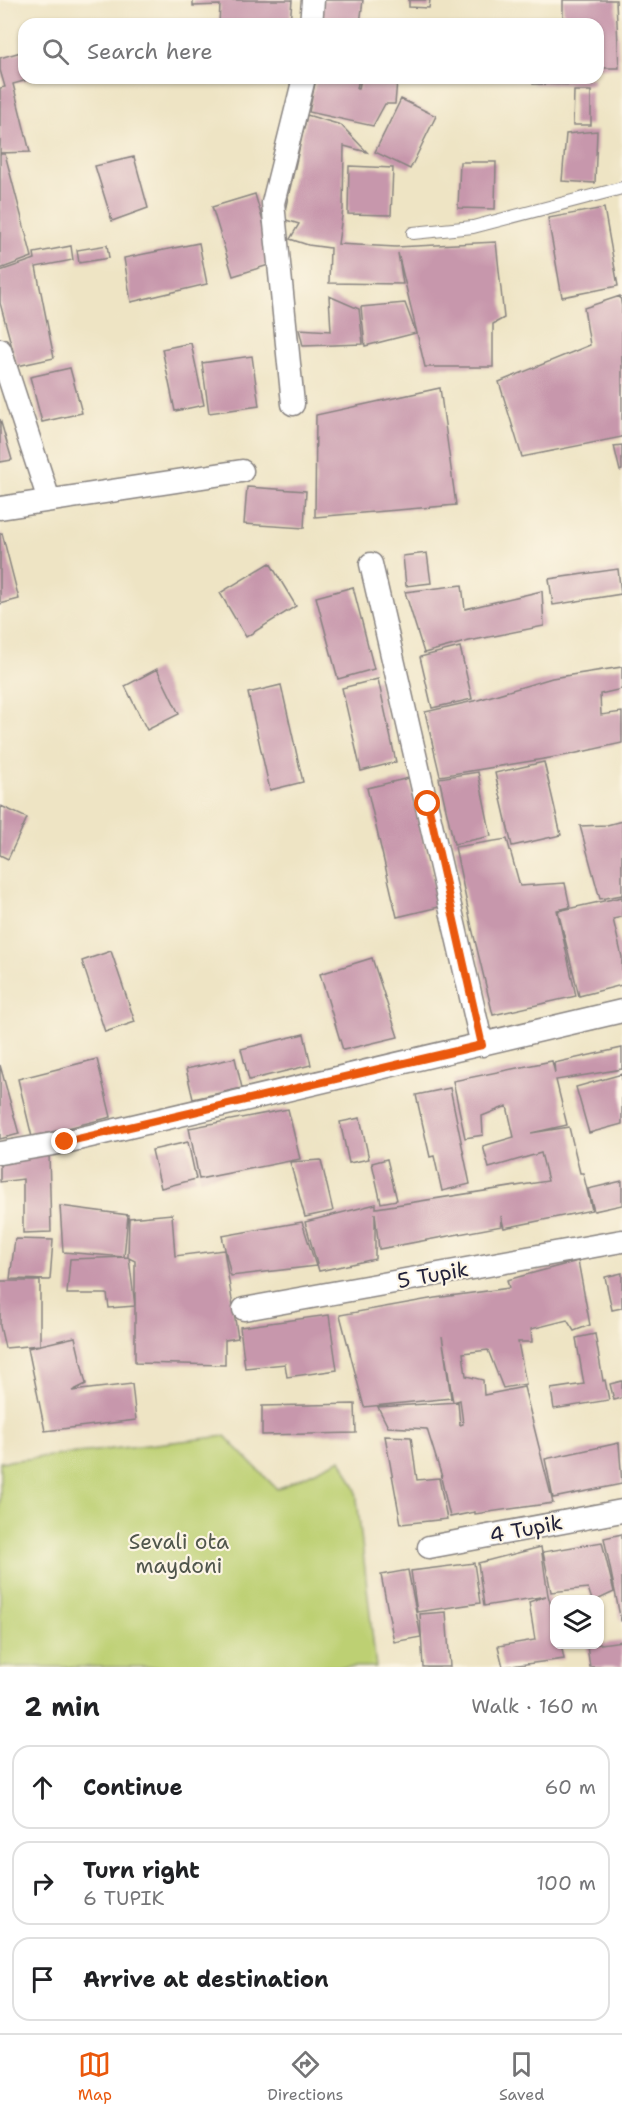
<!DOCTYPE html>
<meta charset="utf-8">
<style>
:root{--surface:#fff;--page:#f2f2f2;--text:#202124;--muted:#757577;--line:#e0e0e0;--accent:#ea580c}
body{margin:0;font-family:"Shantell Sans",sans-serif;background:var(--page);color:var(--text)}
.controls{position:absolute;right:18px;bottom:18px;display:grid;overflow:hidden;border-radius:12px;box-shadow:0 2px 4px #0004}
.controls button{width:54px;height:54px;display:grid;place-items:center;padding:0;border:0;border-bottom:2px solid var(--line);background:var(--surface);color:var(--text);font:30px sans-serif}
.stop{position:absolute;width:18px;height:18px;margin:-14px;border:4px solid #ea580c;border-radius:50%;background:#fff}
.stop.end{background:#ea580c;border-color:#fff;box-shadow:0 2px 6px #0008}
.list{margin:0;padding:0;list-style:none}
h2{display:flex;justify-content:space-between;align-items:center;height:78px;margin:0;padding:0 24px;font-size:26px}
h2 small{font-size:20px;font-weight:400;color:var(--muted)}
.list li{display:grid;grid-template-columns:39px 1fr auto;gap:18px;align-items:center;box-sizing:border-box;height:84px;margin:0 12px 12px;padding:0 12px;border:2px solid var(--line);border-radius:18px}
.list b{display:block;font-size:22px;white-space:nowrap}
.list p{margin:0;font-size:20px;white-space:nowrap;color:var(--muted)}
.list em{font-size:20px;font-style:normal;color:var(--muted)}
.icon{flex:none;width:33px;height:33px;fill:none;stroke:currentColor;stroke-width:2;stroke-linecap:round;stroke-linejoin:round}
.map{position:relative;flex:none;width:622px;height:1667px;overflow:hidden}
.search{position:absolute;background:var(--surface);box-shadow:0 2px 4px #0004;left:18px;right:18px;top:18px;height:66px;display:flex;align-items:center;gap:15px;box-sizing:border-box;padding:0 21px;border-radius:18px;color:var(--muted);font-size:22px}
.sheet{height:366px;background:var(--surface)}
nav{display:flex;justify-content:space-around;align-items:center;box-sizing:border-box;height:84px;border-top:2px solid var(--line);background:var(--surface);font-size:16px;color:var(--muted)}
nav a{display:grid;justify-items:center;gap:3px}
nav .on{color:var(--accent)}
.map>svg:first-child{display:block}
</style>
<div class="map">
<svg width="622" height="1667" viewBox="0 0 622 1667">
<rect width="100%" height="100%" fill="#fcf5e5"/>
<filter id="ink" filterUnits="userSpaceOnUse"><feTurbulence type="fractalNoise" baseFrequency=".0167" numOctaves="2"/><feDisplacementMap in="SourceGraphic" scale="12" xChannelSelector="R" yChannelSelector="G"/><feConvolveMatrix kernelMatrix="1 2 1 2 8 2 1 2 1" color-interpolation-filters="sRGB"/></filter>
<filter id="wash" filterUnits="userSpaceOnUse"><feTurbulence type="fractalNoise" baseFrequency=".008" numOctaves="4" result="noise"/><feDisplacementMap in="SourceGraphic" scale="24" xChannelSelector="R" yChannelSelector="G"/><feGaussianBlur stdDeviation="1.35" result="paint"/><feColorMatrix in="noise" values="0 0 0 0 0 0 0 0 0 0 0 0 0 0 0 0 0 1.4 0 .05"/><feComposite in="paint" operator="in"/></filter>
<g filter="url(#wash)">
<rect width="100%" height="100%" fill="#eee4c4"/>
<path fill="#bdd073" stroke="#707957" stroke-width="1.5" d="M225,1436L277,1489L341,1459L356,1490L376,1667H0V1462Z"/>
<g id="blocks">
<path fill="#c797ac" d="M193,0H292L290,24H219L220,5L193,6Z
M322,0H363L360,24H319Z
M409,0H430L429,8L409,7Z
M563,0H616L619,68H598V24H563Z
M24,51V78L31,79L13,84L30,152L0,153V88L5,87L0,70V58Z
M316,78H359L357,89H359L361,78H384L397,81L395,104H385L373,126L309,112Z
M533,78H594L593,85L533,84Z
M574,91H591V125H573Z
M401,99L436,116L410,169L375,152Z
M307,115L341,125L367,152L344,146L343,209L338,244L396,247L496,242L504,318L493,324V367H425L398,253L403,284L329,283L330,248L308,245L290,239L299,224L283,219Z
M597,131L595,183L562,181L566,134Z
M0,154H5L32,257L0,269Z
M134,157L148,208L112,221L95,166Z
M460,162H496L495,209L458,208Z
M349,166L393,168L391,215L348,214Z
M255,194L275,263L233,276L212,207Z
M604,208L618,286L562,297L548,218Z
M199,243L207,284L131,302L124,258Z
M107,245L109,258L79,263L77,250Z
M71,246L73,260L36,267L54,358L17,366L0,303V271L35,259L34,253Z
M329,296L359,309L363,344L303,346L299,329L331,331Z
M620,296L622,307V437L522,457L499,382L590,345L584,308Z
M405,303L416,333L365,346L361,307Z
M191,343L204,405L175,411L162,349Z
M252,356L259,406L209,413L202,363Z
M70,368L82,413L42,422L30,377Z
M440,388L456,505L315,517L316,415Z
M0,419L12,460L0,462Z
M622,445V470L620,471L614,446Z
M247,487L306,491L304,528L244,524Z
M2,533L19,599L0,604V534Z
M427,553L431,583L406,586L403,556Z
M270,563L296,606L246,637L220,593Z
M618,569L621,594L553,605L549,579Z
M462,585L465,609L542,591L544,626L469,641L424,653L405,592Z
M353,587L374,669L338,679L316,597Z
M460,647L472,699L432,708L420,657Z
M622,667V689L600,694L601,715L622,712V743L568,755L440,776L425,712L478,700L552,678Z
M157,669L179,714L147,730L125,686Z
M378,679L396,762L361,771L342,688Z
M281,685L303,782L270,790L248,693Z
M544,762L561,835L512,846L495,773Z
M478,772L491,836L454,844L439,778Z
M409,778L439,907L397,917L367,788Z
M1,806L27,818L8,859L0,855Z
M622,821V895L600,899L580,826L607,825Z
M507,839L520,886L565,883L570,907L557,910L576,996L493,1015L472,928L455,847Z
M622,897V917L613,919L622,957V985L579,996L558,911Z
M111,951L135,1022L105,1032L82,961Z
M372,958L398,1037L343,1050L320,974Z
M304,1034L311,1065L249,1080L241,1049Z
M622,1048V1069L556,1080L567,1125L531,1133L569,1127L580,1173H583L592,1210L504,1228L501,1216L502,1226L379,1249L375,1213V1259L319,1271L305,1222L376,1204V1208L548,1181L541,1153L489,1168L483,1146L514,1137L507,1106L482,1116L483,1135L465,1138L453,1081L552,1061L555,1073L554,1063Z
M235,1058L242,1088L193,1099L186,1069Z
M97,1059L111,1117L32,1137L18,1079Z
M0,1065L19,1134L0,1139Z
M622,1074V1124L589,1133L576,1087Z
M450,1088L470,1184L442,1191L434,1156L430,1157L416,1095Z
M288,1109L300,1159L199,1179L189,1128Z
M360,1118L369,1159L349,1163L340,1122Z
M188,1142L196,1179L161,1188L152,1150Z
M49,1152L51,1232L23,1233V1179L0,1182V1160Z
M387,1159L397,1200L381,1203L372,1163Z
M321,1160L333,1211L305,1217L290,1162Z
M622,1181V1205L594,1211L588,1189Z
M60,1206L128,1215L124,1257L63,1252Z
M172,1214L175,1256L224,1250L238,1338L225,1340V1365L135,1363V1261L129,1258L135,1306L109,1308L107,1294H67L70,1259L128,1257L129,1218Z
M302,1222L316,1266L231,1276L222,1236Z
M15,1239L53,1240L50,1280L10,1279Z
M578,1261L590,1325L574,1331L567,1320L531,1329L532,1342H518L526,1384L503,1388L488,1350L463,1353L466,1376L483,1380L484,1395L524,1387L553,1503L475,1514V1512L450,1517L441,1478L442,1477L427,1429L388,1427L378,1407L458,1402L460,1425L463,1424L460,1400L453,1402L442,1336L451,1398L364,1407L340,1315L435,1298L509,1288L507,1280Z
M622,1273V1308L612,1310L605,1277Z
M0,1281H40V1345L5,1348L0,1326Z
M329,1315L337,1370L287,1377L285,1364L245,1368L240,1327Z
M595,1334L603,1381L605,1380L609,1400L554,1409L551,1389L584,1384L576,1338Z
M75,1337L86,1384L72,1391L132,1384L136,1420L45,1431L28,1348Z
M622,1381V1398L614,1400L610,1384Z
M355,1404L356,1433L262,1435V1406Z
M385,1436L411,1437L417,1480L439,1478L447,1519L401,1524Z
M619,1443L622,1484L553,1498L545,1459Z
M622,1534V1621H621L604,1538Z
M602,1542L614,1592L597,1600H592L588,1588L551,1592L543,1552Z
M541,1547L548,1595L554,1616V1644H561L564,1659L503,1667L498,1646L535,1640L529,1602L546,1596L484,1606L478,1563Z
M474,1563L480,1603L417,1612L411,1571Z
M408,1570L421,1637L394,1642L381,1575Z
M446,1612L450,1667H423L420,1614Z
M622,1641V1667H590L587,1646Z"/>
</g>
</g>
<g filter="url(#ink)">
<use href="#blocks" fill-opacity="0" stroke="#888380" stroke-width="1.5"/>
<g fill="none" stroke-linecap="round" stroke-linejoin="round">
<g stroke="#888380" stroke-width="14">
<path id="lane" d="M413,233L473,227L622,188"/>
</g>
<g stroke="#888380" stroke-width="25">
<path id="street" d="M311,24L313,0
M0,350L49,500
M293,404L273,203L304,78
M0,508L242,471
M371,564L482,1045
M0,1153L65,1142L622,1011
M244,1309L622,1241
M429,1547L622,1511"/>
</g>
<use href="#lane" stroke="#fff" stroke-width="12"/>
<use href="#street" stroke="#fff" stroke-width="22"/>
</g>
</g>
<g fill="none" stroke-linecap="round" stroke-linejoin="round" filter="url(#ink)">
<path stroke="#ea580c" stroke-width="8" d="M65,1142L482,1045L428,804"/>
</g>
<g text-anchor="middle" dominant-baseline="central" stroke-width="4.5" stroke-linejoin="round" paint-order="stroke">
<g font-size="21" fill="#22223b" stroke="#fcf5e5">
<text transform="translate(433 1275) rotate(-10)">5 Tupik</text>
<text transform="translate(526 1529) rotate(-11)">4 Tupik</text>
</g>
<g font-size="21" fill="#50564c" stroke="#fcf5e5">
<text x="179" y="1542">Sevali ota<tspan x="179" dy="24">maydoni</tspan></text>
</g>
</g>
</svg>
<div class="controls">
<button><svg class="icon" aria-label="layers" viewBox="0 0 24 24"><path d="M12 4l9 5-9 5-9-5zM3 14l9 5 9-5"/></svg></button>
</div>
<div class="stop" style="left:428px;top:804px"></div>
<div class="stop end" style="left:65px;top:1142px"></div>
<div class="search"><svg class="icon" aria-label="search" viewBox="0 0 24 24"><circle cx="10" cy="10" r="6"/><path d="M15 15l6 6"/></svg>Search here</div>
</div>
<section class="sheet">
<h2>2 min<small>Walk · 160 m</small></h2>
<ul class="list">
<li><svg class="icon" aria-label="ahead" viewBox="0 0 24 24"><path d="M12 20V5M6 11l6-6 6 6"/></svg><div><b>Continue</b></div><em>60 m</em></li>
<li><svg class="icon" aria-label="right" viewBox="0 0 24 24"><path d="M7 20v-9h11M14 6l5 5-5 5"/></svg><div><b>Turn right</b><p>6 TUPIK</p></div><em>100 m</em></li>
<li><svg class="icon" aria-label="arrive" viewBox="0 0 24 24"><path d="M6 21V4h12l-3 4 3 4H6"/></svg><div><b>Arrive at destination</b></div></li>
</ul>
</section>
<nav>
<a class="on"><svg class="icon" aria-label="map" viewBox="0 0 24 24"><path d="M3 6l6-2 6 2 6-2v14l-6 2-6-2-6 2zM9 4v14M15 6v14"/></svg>Map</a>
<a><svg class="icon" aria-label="directions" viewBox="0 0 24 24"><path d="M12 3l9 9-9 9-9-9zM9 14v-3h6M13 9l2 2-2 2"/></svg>Directions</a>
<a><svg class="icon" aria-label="saved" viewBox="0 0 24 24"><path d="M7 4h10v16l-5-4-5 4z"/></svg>Saved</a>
</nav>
